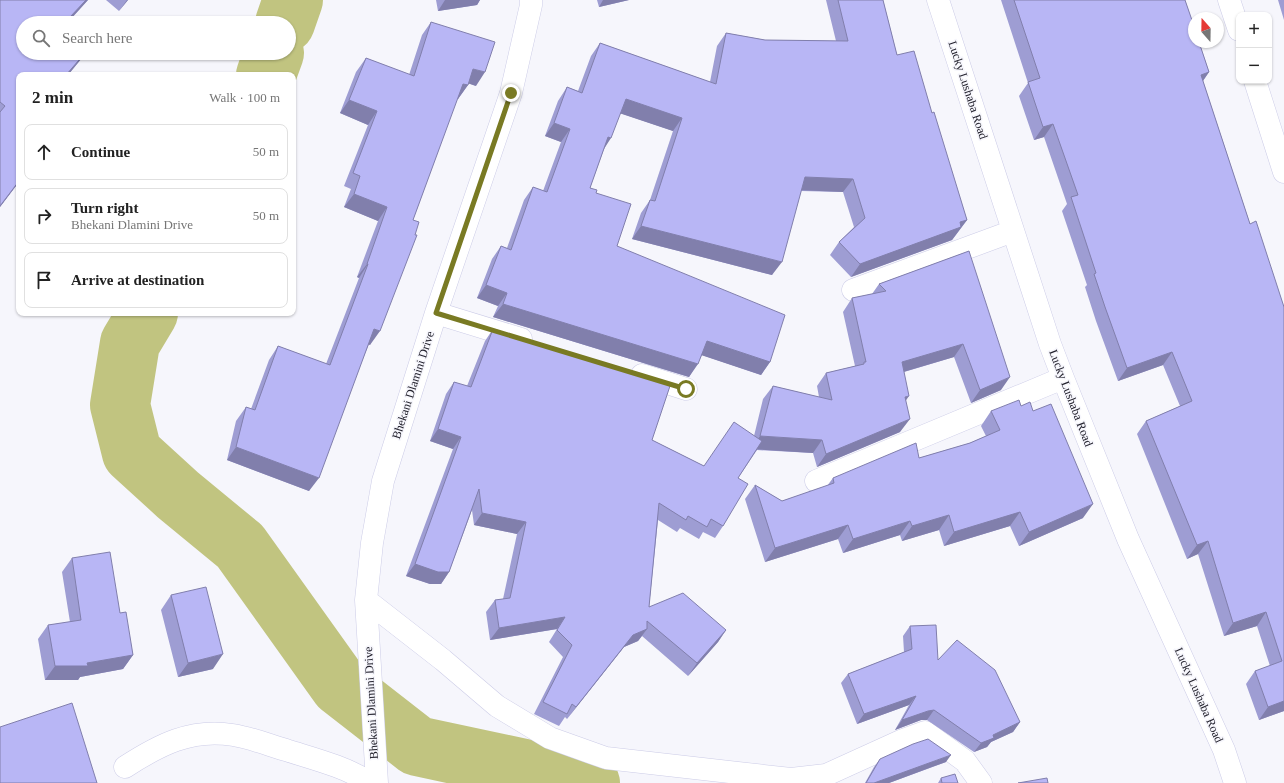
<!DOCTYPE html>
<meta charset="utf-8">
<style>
:root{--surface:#fff;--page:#f2f2f2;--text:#222;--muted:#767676;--line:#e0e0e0}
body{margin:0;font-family:"Times New Roman",serif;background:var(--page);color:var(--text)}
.controls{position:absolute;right:12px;top:12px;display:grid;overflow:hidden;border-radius:8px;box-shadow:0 1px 3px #0004}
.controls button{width:36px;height:36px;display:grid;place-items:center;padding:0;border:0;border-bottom:1px solid var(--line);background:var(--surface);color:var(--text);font:20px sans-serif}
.compass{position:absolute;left:1188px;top:12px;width:36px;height:36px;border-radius:50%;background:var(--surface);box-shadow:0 1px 3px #0004;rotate:340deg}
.stop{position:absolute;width:12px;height:12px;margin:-9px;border:3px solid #797a23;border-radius:50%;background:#fff}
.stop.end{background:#797a23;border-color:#fff;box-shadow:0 1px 4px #0008}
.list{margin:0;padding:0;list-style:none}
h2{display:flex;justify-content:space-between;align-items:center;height:52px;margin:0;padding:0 16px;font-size:17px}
h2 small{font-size:13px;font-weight:400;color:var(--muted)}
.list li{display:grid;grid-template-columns:26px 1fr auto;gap:12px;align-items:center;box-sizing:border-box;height:56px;margin:0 8px 8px;padding:0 8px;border:1px solid var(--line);border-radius:8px}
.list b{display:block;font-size:15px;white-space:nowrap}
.list p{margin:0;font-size:13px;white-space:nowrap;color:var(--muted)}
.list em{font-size:13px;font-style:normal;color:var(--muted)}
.icon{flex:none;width:22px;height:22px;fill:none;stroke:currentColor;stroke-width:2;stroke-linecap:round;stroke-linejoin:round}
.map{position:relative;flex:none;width:1284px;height:783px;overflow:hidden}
.search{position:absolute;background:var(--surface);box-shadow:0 1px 3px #0004;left:16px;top:16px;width:280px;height:44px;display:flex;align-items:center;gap:10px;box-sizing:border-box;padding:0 14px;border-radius:22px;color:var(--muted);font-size:15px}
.panel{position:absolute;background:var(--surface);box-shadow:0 1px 3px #0004;left:16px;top:72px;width:280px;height:244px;border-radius:8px}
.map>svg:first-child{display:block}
</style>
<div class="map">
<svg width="1284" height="783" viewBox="0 0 1284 783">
<rect width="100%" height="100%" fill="#f6f6fc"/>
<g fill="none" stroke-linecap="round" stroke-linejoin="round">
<path stroke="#c1c480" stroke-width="60" d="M285,23L293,0
M266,75L274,53
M148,313L130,343L120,405L132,453L178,495L240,546L340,686L417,746L590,783"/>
<g stroke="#cccce7" stroke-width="23">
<path id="minor" d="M938,0L1050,344L1063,378L1128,539L1224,750L1235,783
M1229,0L1239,30
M1255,81L1284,172
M853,290L1013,231
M436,313L521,339
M642,375L686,389
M816,481L1063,378
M366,600L443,660L497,706L550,738L606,758L791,779L826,775L903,740L925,732L965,761L981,783
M125,767C159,745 191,728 233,735C252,738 271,746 289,751C318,760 345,767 371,783
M377,783L366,600L372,543L383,481L436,313L511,93L531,5V0"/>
</g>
<use href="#minor" stroke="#fff" stroke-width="22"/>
</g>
<path fill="#9e9dd3" d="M0,0H88L71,19L23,53H86L68,75H19V182L0,207Z
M106,0H128L119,11Z
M436,0H480L477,5L438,11Z
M597,0H629L599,7Z
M826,0H883L897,55L932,113L967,220L952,240L851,277L830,255L839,242L854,227L843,192L801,191L772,275L632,239L641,213L650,200L673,131L620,113L604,149L590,188L596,193L617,246L770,362L761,375L702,355L689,377L493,317L498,306L477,298L492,259L501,246L507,248L524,200L533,187L543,191L561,142L545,136L558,101L567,87L578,91L591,56L600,43L710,82L717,46L726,33L765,40L836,41Z
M1001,0H1185L1209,72L1203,81L1250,224L1284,307V711L1259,720L1246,684L1255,671L1270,666L1257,626L1224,636L1198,554L1187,559L1137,434L1146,421L1180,406L1163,365L1118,381L1096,321L1085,287L1087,285L1062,211L1067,204L1044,137L1034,140L1019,96L1028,83Z
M1278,0H1284V20Z
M431,22L476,86L468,83V85L458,99L457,98L413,220L370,345L369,344L309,491L227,460L236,421L246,407L251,409L269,360L278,346L326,364L359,278L357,277L378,221L344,207L351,189L344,186L368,125L340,113L356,72L366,58L409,75L422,35Z
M969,251L1001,390L971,403L954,357L904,372L906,401L900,432L817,467L813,453L757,450L738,478L723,526L715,538L703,532L699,539L680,528L677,532L658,520L649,607L726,630L718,642L688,676L642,636L638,641L624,647L567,719L565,717L559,726L534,714L563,657L549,642L557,629L490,640L486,612L495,600L503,599L517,534L474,525L472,510L449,572L441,584H430L406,576L453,449L430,441L446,394L454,382L467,386L485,341L493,329L652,440L704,466L754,436L763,399L773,386L819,397L817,386L826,373L855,366L843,312L852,298L872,294L879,284Z
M1021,406L1083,518L1019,546L1010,526L944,546L939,530L902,541L900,535L843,553L838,539L765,562L745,499L755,485L782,501L827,486L833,478L919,458L970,443L986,436L981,426L991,411Z
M72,558L120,613L133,655L123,669L80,677L78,680H45L38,639L48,625L70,622L62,572Z
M171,595L213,669L178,677L161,610Z
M910,626L938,660L1020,722L1013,732L991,742L987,747L974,752L927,720H921L895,730L909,705L857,724L841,683L848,674L904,652L903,636Z
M880,759L946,762L889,783H865L874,767Z
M941,778L958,783H938Z"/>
<path fill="#817fac" d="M86,0H88L67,23L70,17Z
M127,0H128L119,11Z
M445,0H480L477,5L438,11Z
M603,0H629L599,7Z
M85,53H86L68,75H66Z
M473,69L485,72L476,86L464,82Z
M1209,72L1200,85L1201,75Z
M463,84L468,85L458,99L453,97Z
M626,99L682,118L673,131L616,112Z
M349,100L377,111L368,125L340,113Z
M554,123L570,129L561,142L545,136Z
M1053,124L1044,137L1034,140L1043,127Z
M608,137L611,138L602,152Z
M805,177L853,179L843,192L796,190Z
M19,181V182L0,207V206Z
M354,194L387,207L378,221L344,207Z
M967,220L952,240L851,277L860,264L960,222Z
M641,226L782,262L772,275L632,239Z
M367,264H368L359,278L357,277Z
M486,285L507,293L498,306L477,298Z
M503,304L698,364L689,377L493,317Z
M374,329L380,331L370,345L365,343Z
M707,341L770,362L761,375L698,354Z
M963,344L954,357L893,375L902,362Z
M1172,352L1163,365L1118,381L1127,368Z
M1010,377L1001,390L971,403L980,390Z
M909,396L900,409L905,397Z
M910,419L900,432L817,467L826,454Z
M438,429L461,437L453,449L430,441Z
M760,436L822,440L813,453L751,449Z
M236,447L319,478L309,491L227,460Z
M1093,504L1083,518L1019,546L1029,532Z
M1020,512L1010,526L944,546L954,532Z
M482,513L526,522L517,534L474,525Z
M949,515L939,530L902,541L912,526Z
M910,521L900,535L843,553L853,539Z
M848,525L838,539L765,562L775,548Z
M1208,541L1198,554L1187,559L1197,545Z
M415,564L449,572L441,584H430L406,576Z
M1266,612L1257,626L1224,636L1233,623Z
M565,617L557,629L490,640L499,628Z
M647,629L638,641L624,647L567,719L576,707L633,635Z
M726,630L718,642L688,676L697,663Z
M223,654L213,669L178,677L188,663Z
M133,655L123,669L80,677L78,680H45L55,666L87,663Z
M916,696L909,705L857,724L864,714Z
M1284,701V711L1259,720L1268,707Z
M934,710L927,720H921L895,730L902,720L928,711Z
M1020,722L1013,732L991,742L987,747L974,752L981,743L993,735Z
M951,755L946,762L932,767L889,783H874Z"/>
<path fill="#b8b6f5" stroke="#817fac" d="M0,0H86L70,17L76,23H23V53H85L66,75H19V181L0,206V112L5,106L0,102Z
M838,0H883L897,55L914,51L932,113L934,112L967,220L960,222L961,227L860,264L839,242L865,218L853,179L805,177L782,262L641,226L650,200L655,201L682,118L626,99L611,138L608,137L590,188L597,190L596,193L631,204L617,246L785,315L770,362L707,341L698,364L503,304L507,293L486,285L501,246L511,250L533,187L547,192L570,129L554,123L567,87L582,93L600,43L716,84L726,33L765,40L848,41Z
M1014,0H1185L1194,26V42H1199L1209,72L1201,75L1250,224L1256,221L1284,307V701L1268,707L1255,671L1282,661L1266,612L1233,623L1208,541L1197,545L1146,421L1192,401L1172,352L1127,368L1105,307L1094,274L1096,273L1071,197L1078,195L1053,124L1043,127L1028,82L1040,78Z
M431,22L495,42L485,72L473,69L468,85L463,84L413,220L419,222L415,235H417L380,331L374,329L319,478L236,447L246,407L255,410L278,346L330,365L368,264H367L387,207L354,194L360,176L353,173L377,111L349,100L366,58L414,76Z
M969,251L1010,377L980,390L963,344L902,362L909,396L905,397L910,419L826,454L822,440L760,436L773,386L832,400L826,373L864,364V362H866L852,298L886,291L879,284Z
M493,329L671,383L652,440L704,466L734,422L762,441L738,478L748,484L723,526L711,519L707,527L688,516L686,520L659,503L649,607L683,593L726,630L697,663L647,621V629L633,635L576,707L572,704L567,714L543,702L572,645L557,630L565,617L499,628L495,600L510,598L526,522L482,513L479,489L449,572H438L415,564L461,437L438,429L454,382L471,387Z
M1019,400L1021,406L1030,402L1033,411L1051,404L1093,504L1029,532L1020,512L954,532L949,515L912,526L910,521L853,539L848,525L775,548L755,485L782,501L834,483L833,478L916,443L919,458L970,443L1000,430L991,411Z
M110,552L120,613L126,612L133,655L87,663L88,666H55L48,625L81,620L72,558Z
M206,587L223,654L188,663L171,595Z
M936,625L938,660L957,640L995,670L1020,722L993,735L994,738L981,743L934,710L928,711L902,720L916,696L864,714L848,674L912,649L910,626Z
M72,703L97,783H0V727Z
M928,739L951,755L874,783H866L880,759L913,744Z
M955,774L958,783H942L941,778Z
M1047,778L1048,783H1018Z"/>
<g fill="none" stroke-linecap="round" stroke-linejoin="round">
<path stroke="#797a23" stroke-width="5" d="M511,93L436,313L686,389"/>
</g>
<g text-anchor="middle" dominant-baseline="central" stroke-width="3" stroke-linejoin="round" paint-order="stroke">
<g font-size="12" fill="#23222d" stroke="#f6f6fc">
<text transform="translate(968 90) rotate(72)">Lucky Lushaba Road</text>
<text transform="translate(413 385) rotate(-72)">Bhekani Dlamini Drive</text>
<text transform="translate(1071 398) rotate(69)">Lucky Lushaba Road</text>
<text transform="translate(1199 695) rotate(66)">Lucky Lushaba Road</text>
<text transform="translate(371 703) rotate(-93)">Bhekani Dlamini Drive</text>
</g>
</g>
</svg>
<div class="controls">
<button>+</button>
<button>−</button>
</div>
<svg class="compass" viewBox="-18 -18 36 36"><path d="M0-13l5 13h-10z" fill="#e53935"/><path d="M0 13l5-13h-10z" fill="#767676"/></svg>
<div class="stop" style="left:686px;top:389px"></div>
<div class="stop end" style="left:511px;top:93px"></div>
<div class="search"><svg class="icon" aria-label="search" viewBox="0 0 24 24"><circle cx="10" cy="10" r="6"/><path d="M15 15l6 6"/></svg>Search here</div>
<section class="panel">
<h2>2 min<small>Walk · 100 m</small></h2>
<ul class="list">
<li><svg class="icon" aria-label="ahead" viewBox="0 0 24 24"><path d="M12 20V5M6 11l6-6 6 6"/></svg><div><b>Continue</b></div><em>50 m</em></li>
<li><svg class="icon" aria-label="right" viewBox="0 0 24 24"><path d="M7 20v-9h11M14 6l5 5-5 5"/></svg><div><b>Turn right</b><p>Bhekani Dlamini Drive</p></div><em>50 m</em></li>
<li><svg class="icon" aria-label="arrive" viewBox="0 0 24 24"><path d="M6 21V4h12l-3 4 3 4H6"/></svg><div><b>Arrive at destination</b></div></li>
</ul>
</section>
</div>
